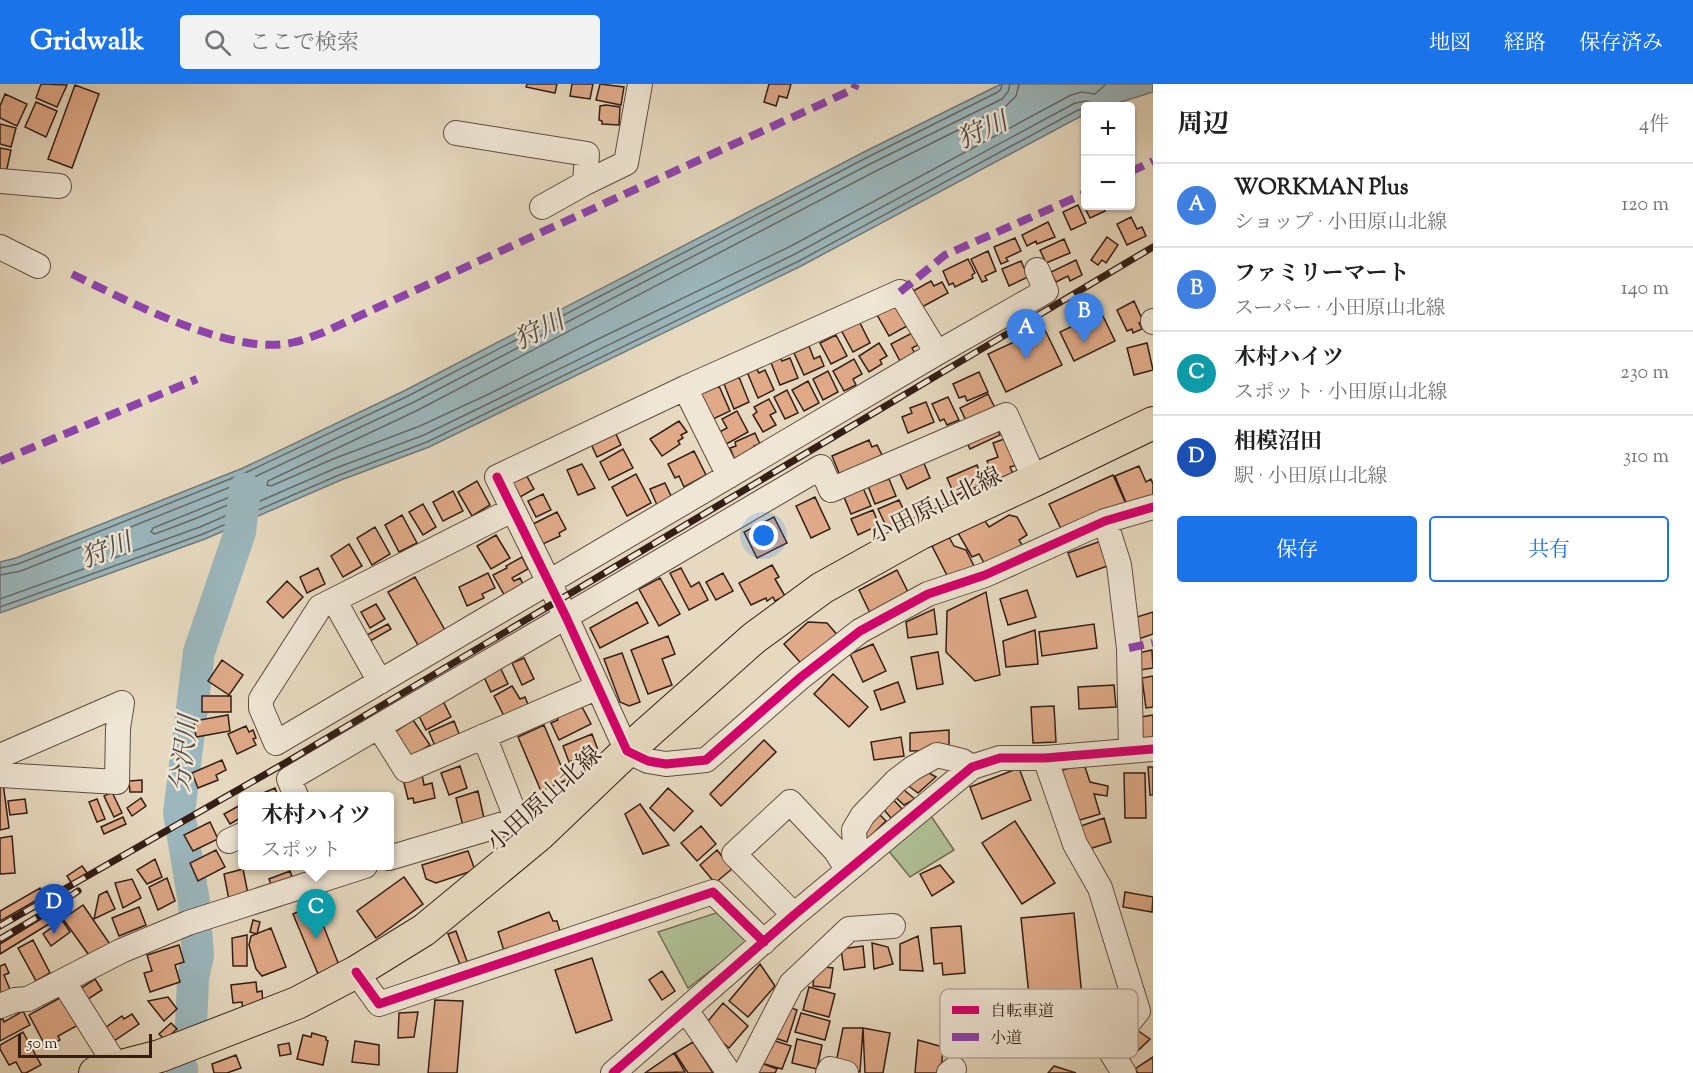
<!DOCTYPE html>
<html lang="ja">
<meta charset="utf-8">
<style>
:root{--surface:#fff;--page:#f2f2f2;--text:#202124;--muted:#757577;--line:#e0e0e0;--accent:#1a73e8}
body{margin:0;font-family:"Sorts Mill Goudy","Noto Serif JP",serif;background:var(--page);color:var(--text)}
.controls{position:absolute;right:18px;top:18px;display:grid;overflow:hidden;border-radius:6px;box-shadow:0 2px 4px #0004}
.controls button{width:54px;height:54px;display:grid;place-items:center;padding:0;border:0;border-bottom:2px solid var(--line);background:var(--surface);color:var(--text);font:30px sans-serif}
.scale{position:absolute;left:18px;bottom:15px;width:134px;box-sizing:border-box;padding-left:6px;border:3px solid #331d15;border-top:0;font-size:16px;line-height:21px;white-space:nowrap;color:#331d15;-webkit-text-stroke:4px #efe6d5;paint-order:stroke}
.you{position:absolute;left:764px;top:452px;width:21px;height:21px;margin:-15px;border:4px solid #fff;border-radius:50%;background:#1a73e8;box-shadow:0 0 0 9px #1a73e833}
.badge{display:grid;place-items:center;width:39px;height:39px;border-radius:50%;background:var(--accent);color:#fff;font-size:20px;font-weight:700}
.pin{position:absolute;translate:-50% -50px;filter:drop-shadow(0 2px 3px #0008)}
.pin::after{content:'';position:absolute;top:32px;width:21px;height:18px;background:inherit;clip-path:polygon(0 0,100% 0,50% 100%)}
.popup{position:absolute;left:238px;top:708px;width:156px;height:78px;box-sizing:border-box;display:grid;place-content:center;border-radius:6px;background:var(--surface);filter:drop-shadow(0 2px 4px #0005);font-size:20px;white-space:nowrap;color:var(--muted)}
.popup b{font-size:22px;color:var(--text)}
.popup::after{content:'';position:absolute;left:50%;top:100%;margin-left:-12px;border:12px solid transparent;border-top-color:var(--surface)}
.list{margin:0;padding:0;list-style:none}
h2{display:flex;justify-content:space-between;align-items:center;height:78px;margin:0;padding:0 24px;font-size:26px}
h2 small{font-size:20px;font-weight:400;color:var(--muted)}
.list li{display:grid;grid-template-columns:39px 1fr auto;gap:18px;align-items:center;box-sizing:border-box;height:84px;padding:0 24px;border-top:2px solid var(--line)}
.list b{display:block;font-size:22px;white-space:nowrap}
.list p{margin:0;font-size:20px;white-space:nowrap;color:var(--muted)}
.list em{font-size:20px;font-style:normal;color:var(--muted)}
.actions{display:flex;gap:12px;padding:18px 24px}
.actions a{flex:1;padding:14px 0;border:2px solid var(--accent);border-radius:6px;text-align:center;font-size:21px;color:var(--accent)}
.actions .main{background:var(--accent);color:#fff}
.icon{flex:none;width:33px;height:33px;fill:none;stroke:currentColor;stroke-width:2;stroke-linecap:round;stroke-linejoin:round}
.map{position:relative;flex:none;width:1153px;height:989px;overflow:hidden}
header{display:flex;align-items:center;gap:36px;box-sizing:border-box;height:84px;padding:0 30px;background:var(--accent);color:#fff}
header strong{font-size:28px}
nav{display:flex;gap:33px;margin-inline-start:auto;font-size:21px}
.search{width:420px;height:54px;background:var(--page);display:flex;align-items:center;gap:15px;box-sizing:border-box;padding:0 21px;border-radius:6px;color:var(--muted);font-size:22px}
main{display:flex}
aside{flex:1;background:var(--surface)}
.map>svg:first-child{display:block}
</style>
<header>
<strong>Gridwalk</strong>
<div class="search"><svg class="icon" aria-label="search" viewBox="0 0 24 24"><circle cx="10" cy="10" r="6"/><path d="M15 15l6 6"/></svg>ここで検索</div>
<nav><a>地図</a><a>経路</a><a>保存済み</a></nav>
</header>
<main>
<div class="map">
<svg width="1153" height="989" viewBox="0 0 1153 989">
<rect width="100%" height="100%" fill="#e6d9bf"/>
<filter id="stains"><feTurbulence type="fractalNoise" baseFrequency=".00333" numOctaves="4"/><feColorMatrix values="0 0 0 0 .2 0 0 0 0 .09 0 0 0 0 .02 0 0 0 .5 -.17"/></filter>
<radialGradient id="worn" r=".72"><stop offset=".6" stop-color="#630" stop-opacity="0"/><stop offset="1" stop-color="#630" stop-opacity=".3"/></radialGradient>
<path fill="#b0c096" stroke="#726e56" stroke-width="1.5" d="M931,732L954,766L910,793L888,766Z
M719,828L748,858L688,904L658,848Z"/>
<path fill="#9bb7bd" stroke="#71797a" stroke-width="1.5" d="M1001,0H1153V8L1108,22H1086L1085,30L801,182L429,363L341,396L205,455L0,529V478L16,474L243,384L406,306L864,68Z"/>
<g fill="none" stroke-linecap="round" stroke-linejoin="round">
<path stroke="#676a69" stroke-width="1.5" d="M1019,0L1016,12L1006,22L874,88L416,327L268,397L267,401L271,402L333,375L420,342L491,309L594,257L791,162L1071,11L1082,8L1095,10L1106,0
M235,411L239,413L237,417L197,434L155,450L151,448L153,444Z
M0,484L18,480L245,389L408,312L866,74L998,8L1001,5L1002,0
M0,491L21,487L248,396L412,319L870,80L1002,15L1008,8L1010,0
M0,515L200,443L336,384L424,351L795,170L1075,19L1086,17L1096,22
M0,523L203,450L339,391L427,358L799,177L1078,26L1086,25"/>
<path stroke="#9bb7bd" stroke-width="32" d="M191,942L193,894L198,871L194,818L179,729L199,568L240,448L245,405
M182,989V985"/>
</g>
<path fill="#e0aa88" stroke="#331d15" stroke-width="1.5" d="M41,0L67,1L57,23L36,14Z
M527,0H557L555,9L526,3Z
M572,0H593L590,15L570,12Z
M600,0L624,3L621,21L596,16Z
M769,0H791L787,14L779,12L776,22L764,18Z
M75,1L99,10L72,84L48,75Z
M5,10L27,20L17,42L0,34V22Z
M36,18L57,27L46,53L25,43Z
M606,21L620,23L619,41L602,40V37L599,36L600,22Z
M0,40L16,44L11,63L0,60Z
M0,64L11,66L6,89L0,87Z
M1086,119V122H1103L1105,127L1090,134L1083,120Z
M1078,121L1086,139L1071,146L1063,128Z
M1131,133L1137,145L1142,143L1146,152L1127,161L1117,140Z
M1048,138L1055,153L1037,160L1036,157L1027,162L1022,151Z
M1107,153L1118,161L1106,179L1102,176L1098,181L1091,176Z
M1015,154L1021,167L1006,174L1008,177L1001,180L994,163Z
M1064,155L1070,169L1046,179L1040,166Z
M988,167L996,187L985,192L987,196L982,198L971,175Z
M968,175L975,189L972,191L973,194L955,203L953,199L949,201L943,187Z
M1076,176L1082,191L1070,197L1068,192L1056,198L1051,188Z
M1021,177L1028,193L1009,202L1002,185Z
M931,197L934,202L942,198L948,209L922,223L913,207Z
M1134,217L1143,237L1139,239L1142,245L1133,249L1132,245L1127,247L1117,226Z
M893,219L907,242L889,252L876,229Z
M1101,228L1115,257L1074,277L1060,248Z
M858,235L870,259L853,268L840,244Z
M1044,244L1062,281L1006,308L988,270Z
M912,249L918,261L912,264L916,271L901,279L891,260Z
M836,251L847,272L831,280L820,259Z
M879,259L887,272L880,276L882,280L869,288L859,272Z
M1147,259L1153,286L1134,291L1127,264Z
M809,262L814,275L820,272L824,282L804,291L794,269Z
M779,270L782,277L790,274L798,294L780,301L769,274Z
M854,275L862,290L853,295L856,301L844,307L833,287Z
M756,284L759,289L765,286L774,306L758,314L747,288Z
M828,287L838,308L823,316L813,295Z
M979,288L988,308L967,317L965,312L959,314L953,300Z
M739,293L749,318L734,325L724,300Z
M808,297L819,319L804,327L792,306Z
M719,302L730,327L711,336L699,311Z
M787,306L798,329L785,335L774,313Z
M988,310L998,330L970,345L960,324Z
M948,313L959,336L947,341L944,335L940,337L932,320Z
M769,315L776,328L770,331L776,341L763,348L753,331L757,328L754,323Z
M926,318L934,338L908,349L902,333L912,329L910,324Z
M737,327L748,348L721,363L714,351L727,344L722,335Z
M679,337L687,348L681,351L683,354L678,357L680,360L662,372L650,355Z
M995,342L1000,351L970,365L966,356Z
M615,348L621,361L597,373L591,360Z
M755,349L760,360L754,362L757,367L735,376L730,364L736,362L735,358Z
M1007,354L1017,381L1010,383L1014,392L996,399L987,377L998,373L993,359Z
M869,356L872,363L877,361L884,375L841,394L832,372Z
M623,365L633,384L609,396L600,378Z
M694,367L706,391L684,403L679,392L675,394L668,380Z
M923,377L930,394L907,405L899,388Z
M582,380L595,404L578,411L567,386Z
M977,381L984,400L955,412L947,394Z
M1139,382L1146,398L1151,395L1153,400V418L1130,428L1115,392Z
M525,389L534,405L515,416L506,399Z
M636,390L651,419L627,432L612,403Z
M1113,391L1127,422L1064,451L1049,420Z
M889,395L896,412L875,420L868,402Z
M477,397L490,421L472,432L458,408Z
M665,399L672,414L657,421L650,405Z
M863,404L871,422L851,430L844,413Z
M453,407L463,427L443,437L433,418Z
M543,410L551,426L536,433L528,417Z
M815,413L830,445L811,454L796,422Z
M899,416L908,435L887,444L878,425Z
M423,420L436,443L423,451L409,428Z
M873,426L879,441L858,451L851,435Z
M557,428L566,445L559,449L560,452L543,460L523,445Z
M402,431L417,459L399,468L385,441Z
M1009,431L1017,433L1027,451L1019,456L1026,467L989,488L979,470L972,473L958,449L983,434L989,443Z
M774,433L787,459L757,474L744,448Z
M375,443L390,470L372,481L357,454Z
M496,451L510,474L491,485L477,462Z
M949,453L954,462L966,466L977,488L952,501L932,462Z
M1101,457L1110,481L1077,493L1068,469Z
M349,460L362,482L343,493L331,472Z
M522,473L528,485L512,494L514,497L520,494L525,504L506,514L493,491L507,484L506,482Z
M772,481L779,493L775,495L785,512L775,517L773,513L767,517L766,514L751,521L739,499Z
M318,484L325,500L307,509L300,493Z
M681,484L691,503L699,498L708,516L689,526L670,489Z
M897,486L908,508L871,531L859,506Z
M488,489L495,504L482,510L484,514L467,522L459,503Z
M723,489L733,507L716,516L706,498Z
M415,493L446,548L419,563L388,508Z
M660,494L680,530L659,542L639,505Z
M287,497L303,513L283,534L267,518Z
M1027,506L1036,533L1008,541L1000,515Z
M986,508L1000,591L975,597L946,568L947,527Z
M637,518L648,539L600,564L590,544Z
M376,520L385,535L370,544L361,528Z
M934,525L937,550L908,554L906,538Z
M1153,528V550L1136,556L1137,533Z
M808,538L827,539L840,554L806,585L784,560Z
M388,540L391,545L365,560L361,554Z
M1094,540L1097,564L1042,572L1039,548Z
M1035,546L1038,580L1006,583L1003,557Z
M668,552L675,570L662,575L672,601L648,610L631,566Z
M873,560L886,587L863,598L850,570Z
M1152,566L1153,584L1140,586L1138,569Z
M938,568L943,600L917,605L911,573Z
M622,569L640,618L629,622L620,618L604,575Z
M524,574L534,595L522,601L512,579Z
M222,576L243,591L229,611L208,597Z
M500,583L508,600L491,608L483,591Z
M833,590L868,623L849,643L814,610Z
M1153,592V623L1146,624L1142,594Z
M898,598L905,618L881,626L874,607Z
M1114,601L1116,623L1079,625L1078,603Z
M512,602L520,615L525,613L529,623L506,636L494,612Z
M202,612H231V628H202Z
M443,617L451,633L426,646L418,630Z
M580,619L591,640L559,656L551,639L558,636L555,631Z
M1054,622L1056,658L1033,659L1031,623Z
M228,631L230,647L196,653L194,637Z
M1153,631V655H1141V633Z
M413,636L430,661L408,675L392,650Z
M454,637L460,652L435,662L429,648Z
M544,641L567,696L541,707L518,653Z
M246,642L249,648L253,646L256,654L253,655L256,661L237,670L228,650Z
M949,646V666L910,667V649Z
M592,650L598,666L569,678L563,662Z
M901,653L904,672L874,676L871,658Z
M764,656L776,668L721,722L710,710Z
M222,676L226,686L216,691L218,696L198,704L192,689Z
M1084,680L1090,698L1108,702L1107,712L1094,710L1100,730L1073,738L1052,689Z
M460,682L467,704L449,711L441,689Z
M1148,683H1153V711H1150Z
M1019,684L1031,716L982,735L970,703Z
M924,686L936,693L918,709L902,697Z
M1124,689H1145L1146,734H1125Z
M422,690L424,701L432,699L435,714L414,719L413,714L408,715L403,695Z
M142,696V708H130L129,697Z
M0,699H3L9,744L0,746Z
M898,701L915,715L904,721L891,709Z
M275,704L278,712H256Z
M668,704L693,727L674,747L650,724Z
M478,707L485,739L464,746L456,714Z
M112,708L122,729L114,733L104,712Z
M890,712L902,725L891,734L880,721Z
M141,714L146,722L132,732L127,724Z
M25,715L27,729L10,731L8,717Z
M97,715L105,735L97,738L89,718Z
M242,720V733L230,740L224,730Z
M640,720L669,761L643,770L625,730Z
M875,726L886,737L865,757L857,748Z
M123,733L126,740L104,750L101,743Z
M1104,734L1111,758L1086,766L1078,743Z
M1015,737L1055,799L1022,820L982,759Z
M210,738L218,755L193,767L184,751Z
M701,742L716,760L697,777L681,759Z
M12,752L15,789L0,790V754Z
M216,766L225,783L198,797L190,779Z
M717,766L732,785L715,799L700,781Z
M468,767L475,786L436,799L426,795L422,781Z
M155,775L162,793L147,800L137,786Z
M940,781L954,798L932,812L920,790Z
M82,782L88,790L72,800L67,792Z
M243,785L248,810L229,816L224,790Z
M290,787L295,801L274,809L269,795Z
M404,793L423,820L376,854L357,827Z
M167,794L175,817L158,826L149,803Z
M132,795L141,814L123,824L115,799Z
M40,804L44,812L0,837V827Z
M107,807L115,825L94,835L99,811Z
M1125,808L1153,813L1152,828L1123,823Z
M83,821L114,866L91,874L63,835Z
M315,821L339,881L318,890L293,830Z
M139,823L146,841L119,852L112,834Z
M57,825L62,832L0,870V860Z
M549,828L553,837H557L563,857L507,876L498,848Z
M1074,829L1084,934L1032,940L1021,834Z
M62,836L70,848L51,862L43,850Z
M253,836L260,838L257,850L250,848Z
M961,842L965,889L943,891L942,879L934,880L931,844Z
M271,844L286,883L262,892L256,885L249,861L251,852Z
M456,847L468,880L461,883L448,850Z
M247,851V882H233L232,854Z
M918,852L923,887L900,886V860Z
M33,856L50,889L36,897L18,864Z
M872,859L888,863L893,880L874,885Z
M179,861L184,878L175,881L180,898L150,908L144,889L152,887L147,871Z
M863,862L865,883L844,886L841,865Z
M592,874L612,936L576,949L555,886Z
M5,880L9,889L4,891L11,908L0,912V882Z
M760,880L775,902L748,933L729,917Z
M815,882L833,884L830,904L813,902Z
M662,887L675,907L662,916L649,896Z
M95,895L102,906L79,921L72,910Z
M256,898L257,908L262,907L263,922L243,928L242,918L233,919L231,901Z
M809,903L835,910L829,933L803,926Z
M65,911L80,940L58,952L60,956L46,963L29,931Z
M168,913L177,925L164,937L148,917Z
M435,916L463,917L457,989H428Z
M723,919L748,942L729,964L704,942Z
M786,922L797,926L787,958L775,954Z
M23,927L30,941L0,957V936L3,935L4,938Z
M418,928L414,953L398,954L399,929Z
M801,929L830,937L825,956L795,948Z
M132,930L139,940L108,961L99,948L122,932L124,935Z
M171,939L177,945L165,956L159,950Z
M843,944H863L860,988L835,984Z
M863,944L890,949L883,989H865Z
M1137,946L1150,955L1125,979L1117,966Z
M23,948L41,981L26,989H22L16,978L9,981L0,965V961Z
M312,949L326,953V956L328,957L323,981L297,975L303,951L311,953Z
M797,955L822,961L817,985L792,979Z
M772,956L791,962L782,985L761,979Z
M918,956L943,963L941,989H915Z
M355,957L379,961V981L352,978Z
M693,958L713,989H688L675,969Z
M289,959L291,970L280,972L278,961Z
M674,969L685,988L645,989Z
M236,971L241,984L227,989H214L212,980Z
M1153,973V989H1138L1135,985Z
M761,979L777,985L775,989H757Z
M1054,982L1076,989H1048Z"/>
<g fill="none" stroke-linecap="round" stroke-linejoin="round">
<g stroke="#604c40" stroke-width="26">
<path id="minor" d="M456,49L587,70L585,99
M0,97L59,102
M542,123L585,99L626,79L640,0
M0,163L38,182
M1153,237V238
M937,269L900,208L685,304L497,393L566,533L627,667L648,677L666,680L706,676L801,593L860,547L928,510L985,491L1105,437L1153,423
M685,304L729,392
M512,426L320,523L261,615V624L276,659L937,269L1046,207L1037,186
M1105,437L1119,481L1129,564L1131,666
M334,516L380,598
M379,643L406,686L598,603
M0,672L122,619
M1045,674L1075,760L1100,804L1138,927L1130,937L1101,952L1124,989
M0,691L117,698L118,644L122,619
M296,712L289,695L821,383L831,406L1006,331L1035,396
M229,757L242,751
M389,774L517,736L484,652
M856,779L854,746L863,731L896,697L913,684L937,671L962,677L972,683
M794,831L734,770L790,718L835,766L848,786
M356,888L379,920L713,808L764,858
M63,897L117,983
M0,922L15,916L28,915L121,867L188,839L365,782
M686,926L729,989
M613,989L794,831L972,683L1000,674H1045L1153,665
M745,989L791,900L849,845L893,842
M828,989L830,985L846,989
M949,989L954,985"/>
</g>
<g stroke="#331d15" stroke-width="34">
<path id="major" d="M95,989L160,972L297,919L356,888L424,846L539,751L627,667L754,554L822,504L921,449L1035,396L1153,339"/>
</g>
<use href="#minor" stroke="#efe6d5" stroke-width="24"/>
<use href="#major" stroke="#e6d9bf" stroke-width="32"/>
<g stroke="#331d15" stroke-width="7">
<path id="rail" d="M0,842L285,679L1153,163
M0,855L58,821L78,807"/>
</g>
<use href="#rail" stroke="#efe6d5" stroke-width="4.5" stroke-dasharray="14" stroke-linecap="butt"/>
<path stroke="#8e44ad" stroke-width="8" stroke-dasharray="15 8" stroke-linecap="butt" d="M1130,88L1153,77
M72,190C128,217 234,274 295,258C304,256 313,252 322,249L854,5L856,0
M900,208L945,171L1086,109
M0,377L197,295
M1129,564L1153,559"/>
<g stroke="#efe6d5" stroke-width="13">
<path id="cycleway" d="M497,393L566,533L627,667L648,677L666,680L706,676L801,593L860,547L928,510L985,491L1105,437L1153,423
M356,888L379,920L713,808L764,858
M613,989L794,831L972,683L1000,674H1045L1153,665"/>
</g>
<use href="#cycleway" stroke="#d6006c" stroke-width="9"/>
</g>
<g text-anchor="middle" dominant-baseline="central" stroke-width="5" stroke-linejoin="round" paint-order="stroke">
<g font-size="24" fill="#331d15" stroke="#efe6d5">
<text transform="translate(936 423) rotate(-26)">小田原山北線</text>
<text transform="translate(545 716) rotate(-42)">小田原山北線</text>
</g>
<g font-size="26" font-style="italic" fill="#524b47" stroke="#efe6d5">
<text transform="translate(983 48) rotate(-24)">狩川</text>
<text transform="translate(540 248) rotate(-26)">狩川</text>
<text transform="translate(107 468) rotate(-21)">狩川</text>
<text transform="translate(186 670) rotate(-83)">分沢川</text>
</g>
</g>
<rect x="940" y="905" width="198" height="69" rx="9" fill="#efe6d5" stroke="#b7aa9b" stroke-width="1.5"/>
<rect x="952" y="922" width="27" height="8" fill="#d6006c"/>
<rect x="952" y="949" width="27" height="8" fill="#8e44ad"/>
<g font-size="16" fill="#331d15">
<text x="990" y="932">自転車道</text>
<text x="990" y="959">小道</text>
</g>
<rect width="100%" height="100%" filter="url(#stains)"/>
<rect width="100%" height="100%" fill="url(#worn)"/>
</svg>
<div class="controls">
<button>+</button>
<button>−</button>
</div>
<div class="scale">50 m</div>
<div class="you"></div>
<div class="pin badge" style="left:1026px;top:275px;background:#3f7fe0">A</div>
<div class="pin badge" style="left:1084px;top:259px;background:#3f7fe0">B</div>
<div class="pin badge" style="left:316px;top:855px;background:#0f9aa8">C</div>
<div class="popup"><b>木村ハイツ</b>スポット</div>
<div class="pin badge" style="left:54px;top:850px;background:#1a4fb4">D</div>
</div>
<aside>
<h2>周辺<small>4件</small></h2>
<ul class="list">
<li><span class="badge" style="background:#3f7fe0">A</span><div><b>WORKMAN Plus</b><p>ショップ · 小田原山北線</p></div><em>120 m</em></li>
<li><span class="badge" style="background:#3f7fe0">B</span><div><b>ファミリーマート</b><p>スーパー · 小田原山北線</p></div><em>140 m</em></li>
<li><span class="badge" style="background:#0f9aa8">C</span><div><b>木村ハイツ</b><p>スポット · 小田原山北線</p></div><em>230 m</em></li>
<li><span class="badge" style="background:#1a4fb4">D</span><div><b>相模沼田</b><p>駅 · 小田原山北線</p></div><em>310 m</em></li>
</ul>
<div class="actions"><a class="main">保存</a><a>共有</a></div>
</aside>
</main>
